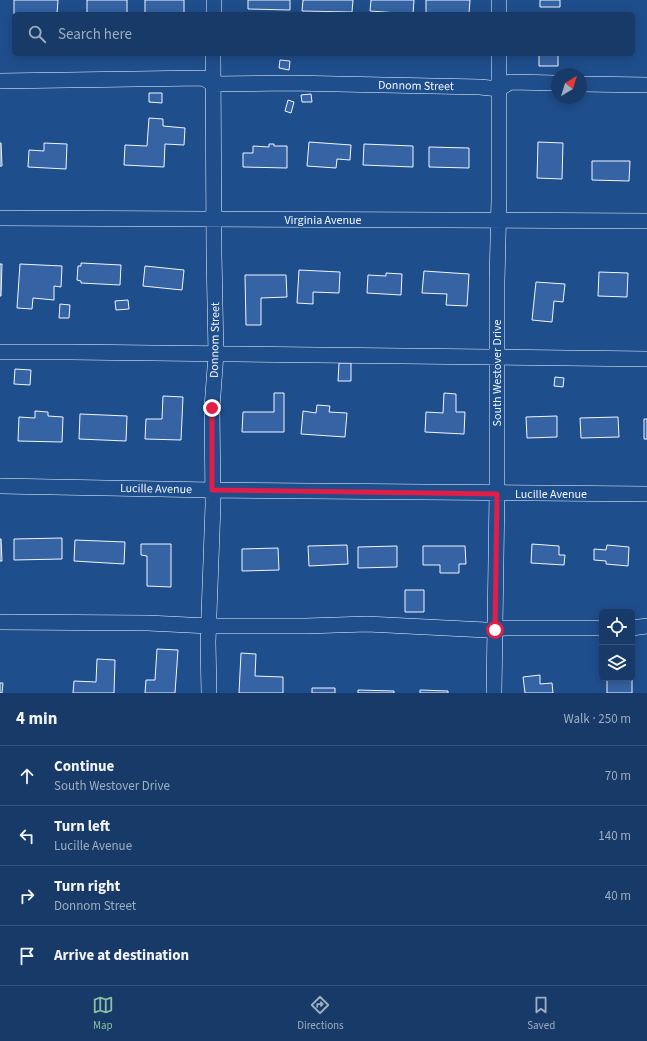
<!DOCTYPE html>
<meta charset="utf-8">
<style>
:root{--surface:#173a69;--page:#20416f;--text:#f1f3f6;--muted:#9eadc0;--line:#36547d;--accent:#8abfa5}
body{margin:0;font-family:"Source Sans 3",sans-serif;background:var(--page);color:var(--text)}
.controls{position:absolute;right:12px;bottom:12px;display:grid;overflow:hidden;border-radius:6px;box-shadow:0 2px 10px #0003}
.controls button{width:36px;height:36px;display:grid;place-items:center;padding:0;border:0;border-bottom:1px solid var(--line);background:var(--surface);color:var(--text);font:20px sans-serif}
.compass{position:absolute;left:551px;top:68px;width:36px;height:36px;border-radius:50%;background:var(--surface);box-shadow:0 2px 10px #0003;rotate:38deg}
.stop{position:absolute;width:12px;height:12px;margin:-9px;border:3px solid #e11d48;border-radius:50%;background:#fff}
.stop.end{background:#e11d48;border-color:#fff;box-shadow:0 1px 4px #0008}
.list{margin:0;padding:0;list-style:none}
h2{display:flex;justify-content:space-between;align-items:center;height:52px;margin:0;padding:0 16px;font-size:17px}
h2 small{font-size:13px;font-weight:400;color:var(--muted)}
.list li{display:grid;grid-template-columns:26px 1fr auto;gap:12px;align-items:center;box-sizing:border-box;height:60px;padding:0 16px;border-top:1px solid var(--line)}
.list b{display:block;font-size:15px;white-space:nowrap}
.list p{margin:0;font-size:13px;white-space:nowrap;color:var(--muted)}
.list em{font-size:13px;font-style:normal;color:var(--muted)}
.icon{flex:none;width:22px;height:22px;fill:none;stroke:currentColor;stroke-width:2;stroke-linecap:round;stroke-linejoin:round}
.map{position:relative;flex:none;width:647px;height:693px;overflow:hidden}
.search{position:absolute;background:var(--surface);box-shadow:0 2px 10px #0003;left:12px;right:12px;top:12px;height:44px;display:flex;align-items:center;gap:10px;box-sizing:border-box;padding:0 14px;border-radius:6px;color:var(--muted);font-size:15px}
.sheet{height:292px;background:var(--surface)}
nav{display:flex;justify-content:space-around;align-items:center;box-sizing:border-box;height:56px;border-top:1px solid var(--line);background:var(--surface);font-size:11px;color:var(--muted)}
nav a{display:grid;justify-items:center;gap:2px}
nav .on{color:var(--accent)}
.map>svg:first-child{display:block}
</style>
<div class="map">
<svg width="647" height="693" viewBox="0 0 647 693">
<rect width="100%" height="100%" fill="#1f4e8c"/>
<path fill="#3563a3" stroke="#f2f6ff" d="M14,0H58L57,14H14Z
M87,0H127V14H87Z
M145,0H184V14H145Z
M248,0H290V10L248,9Z
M303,0H353L352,12L302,11Z
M371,0H414L413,14L370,11Z
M426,0H470L469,13L426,14Z
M540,0H560V7H540Z
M539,54H558V66H539Z
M280,60L290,61L289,70L279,68Z
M149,93H162V103L149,102Z
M311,94L312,102H302L301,95Z
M288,100L294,102L291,113L285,111Z
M149,118L163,119V126L185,128L184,145L165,144L164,167L124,165L125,145L147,146Z
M309,142L351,145L350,160L337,159L336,168L307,166Z
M538,142L563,143L562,179L537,178Z
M0,143H1L2,166H0Z
M44,143L67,144L66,169L28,167L29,150L44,151Z
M269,144H274V146H287V168L243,167V153H253V146L269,147Z
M364,144L413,146V167L363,165Z
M429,147L469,148V168L429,167Z
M592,161H630L629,181L592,180Z
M81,263L121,265L120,285L81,283V281L77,280L78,266H81Z
M0,264H2L1,296H0Z
M20,264L62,266L61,287L54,286V300L33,298L32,309L17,308Z
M145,266L184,270L182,290L143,286Z
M299,270L340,272L339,293L313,292V304L297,303Z
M424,271L469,274L467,306L446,305L447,294L422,293Z
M599,272L628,273L627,297L598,296Z
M386,273L402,274L401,295L367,293L368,275L386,276Z
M245,275H286L287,297L261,298V325H246Z
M536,282L565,284L563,302L554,301L552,322L532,320Z
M128,300L129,309L116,310L115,301Z
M60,304L70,305L69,318H59Z
M339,363H351V381H338Z
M15,369L31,370L30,385L14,384Z
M555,377L564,378L563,387L554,386Z
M274,393H284V432H242L243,412H274Z
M444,393L456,394V412H465L464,434L425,432L426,412L443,413Z
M163,396L183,397L181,440L145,439L146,419H162Z
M317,405L330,406L329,412L347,413L345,437L301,434L303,411L316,413Z
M35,411L48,412V416L63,417L62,442L18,441L19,417L35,418Z
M80,414L127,416L126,441L79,439Z
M557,416V437L527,438L526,417Z
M618,417L619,437L581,438L580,418Z
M644,419H647V439H644Z
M62,538V559L14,560V539Z
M0,539H1L2,561H0Z
M75,540L125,542L124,564L74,561Z
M141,544H171V587L147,586V556L141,555Z
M532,544L559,546V555H565L564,565L531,563Z
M347,545L348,564L309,566L308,546Z
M607,545L629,547L628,566L606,564V561L594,560V549L606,550Z
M397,546V567L358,568V547Z
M423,546H465L466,564H459V573H440V565H423Z
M278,548L279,570L242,571V549Z
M405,590H424V612H405Z
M157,649L178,650L175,693H145L146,680H155Z
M241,653L256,654L255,676L283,677V693H239Z
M97,659L115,660L114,693H73L74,681L96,682Z
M540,675V684L552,683L553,693H525L523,677Z
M632,676V693H607V678H632Z
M0,683H3L2,693H0Z
M312,688H335V693H312Z
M358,690L394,691V693H358Z
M420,690L448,691V693H420Z"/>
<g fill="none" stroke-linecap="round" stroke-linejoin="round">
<g stroke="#f2f6ff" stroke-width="16">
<path id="minor" d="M214,14V0
M499,14V0
M0,81L203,78L213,84L290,83L480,87L499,89L510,82L557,83
M581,84L647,85
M0,218L647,221
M0,352H71L647,359
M0,486L212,490L647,494
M0,622L148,623L209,626H306L367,624L486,630L505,628H602
M632,628L647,626
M209,693L208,642L213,505L212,408L216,354L214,254L213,54
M494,693L497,493V281L499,199V54"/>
</g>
<use href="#minor" stroke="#1f4e8c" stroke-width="15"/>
</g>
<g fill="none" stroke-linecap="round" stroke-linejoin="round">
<path stroke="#e11d48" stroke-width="5" d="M212,408V490L497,494L495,630"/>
</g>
<g text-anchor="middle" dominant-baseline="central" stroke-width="3" stroke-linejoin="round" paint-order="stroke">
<g font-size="12" fill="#f2f6ff" stroke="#1f4e8c">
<text transform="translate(416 86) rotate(1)">Donnom Street</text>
<text x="323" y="220">Virginia Avenue</text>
<text transform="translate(215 340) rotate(-89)">Donnom Street</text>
<text transform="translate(497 373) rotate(-90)">South Westover Drive</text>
<text transform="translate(156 489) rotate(1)">Lucille Avenue</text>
<text x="551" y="494">Lucille Avenue</text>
</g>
</g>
</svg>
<div class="controls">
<button><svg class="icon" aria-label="locate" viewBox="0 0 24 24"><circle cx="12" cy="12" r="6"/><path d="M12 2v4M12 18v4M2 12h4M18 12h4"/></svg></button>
<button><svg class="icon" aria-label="layers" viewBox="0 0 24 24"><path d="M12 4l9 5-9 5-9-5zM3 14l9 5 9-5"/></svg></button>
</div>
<svg class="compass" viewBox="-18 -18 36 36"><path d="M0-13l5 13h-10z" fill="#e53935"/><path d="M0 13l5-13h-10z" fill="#9eadc0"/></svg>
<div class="stop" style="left:495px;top:630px"></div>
<div class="stop end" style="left:212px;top:408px"></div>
<div class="search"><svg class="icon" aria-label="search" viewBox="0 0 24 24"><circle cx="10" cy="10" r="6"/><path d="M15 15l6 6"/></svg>Search here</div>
</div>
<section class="sheet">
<h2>4 min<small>Walk · 250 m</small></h2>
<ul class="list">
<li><svg class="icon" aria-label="ahead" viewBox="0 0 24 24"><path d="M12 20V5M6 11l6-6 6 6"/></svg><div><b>Continue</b><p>South Westover Drive</p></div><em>70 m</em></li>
<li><svg class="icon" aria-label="left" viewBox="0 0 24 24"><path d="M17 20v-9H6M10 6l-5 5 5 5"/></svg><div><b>Turn left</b><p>Lucille Avenue</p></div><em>140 m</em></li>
<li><svg class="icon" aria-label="right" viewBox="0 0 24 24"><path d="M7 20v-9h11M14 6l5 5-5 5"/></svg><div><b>Turn right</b><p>Donnom Street</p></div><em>40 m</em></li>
<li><svg class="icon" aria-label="arrive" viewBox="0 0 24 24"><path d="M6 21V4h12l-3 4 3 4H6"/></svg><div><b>Arrive at destination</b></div></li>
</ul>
</section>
<nav>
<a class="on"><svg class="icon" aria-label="map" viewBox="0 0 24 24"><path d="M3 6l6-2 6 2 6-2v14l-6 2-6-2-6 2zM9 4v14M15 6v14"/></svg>Map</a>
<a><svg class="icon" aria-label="directions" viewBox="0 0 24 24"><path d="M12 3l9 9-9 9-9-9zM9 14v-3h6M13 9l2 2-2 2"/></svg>Directions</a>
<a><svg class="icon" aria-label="saved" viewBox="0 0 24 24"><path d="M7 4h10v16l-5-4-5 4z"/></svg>Saved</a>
</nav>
